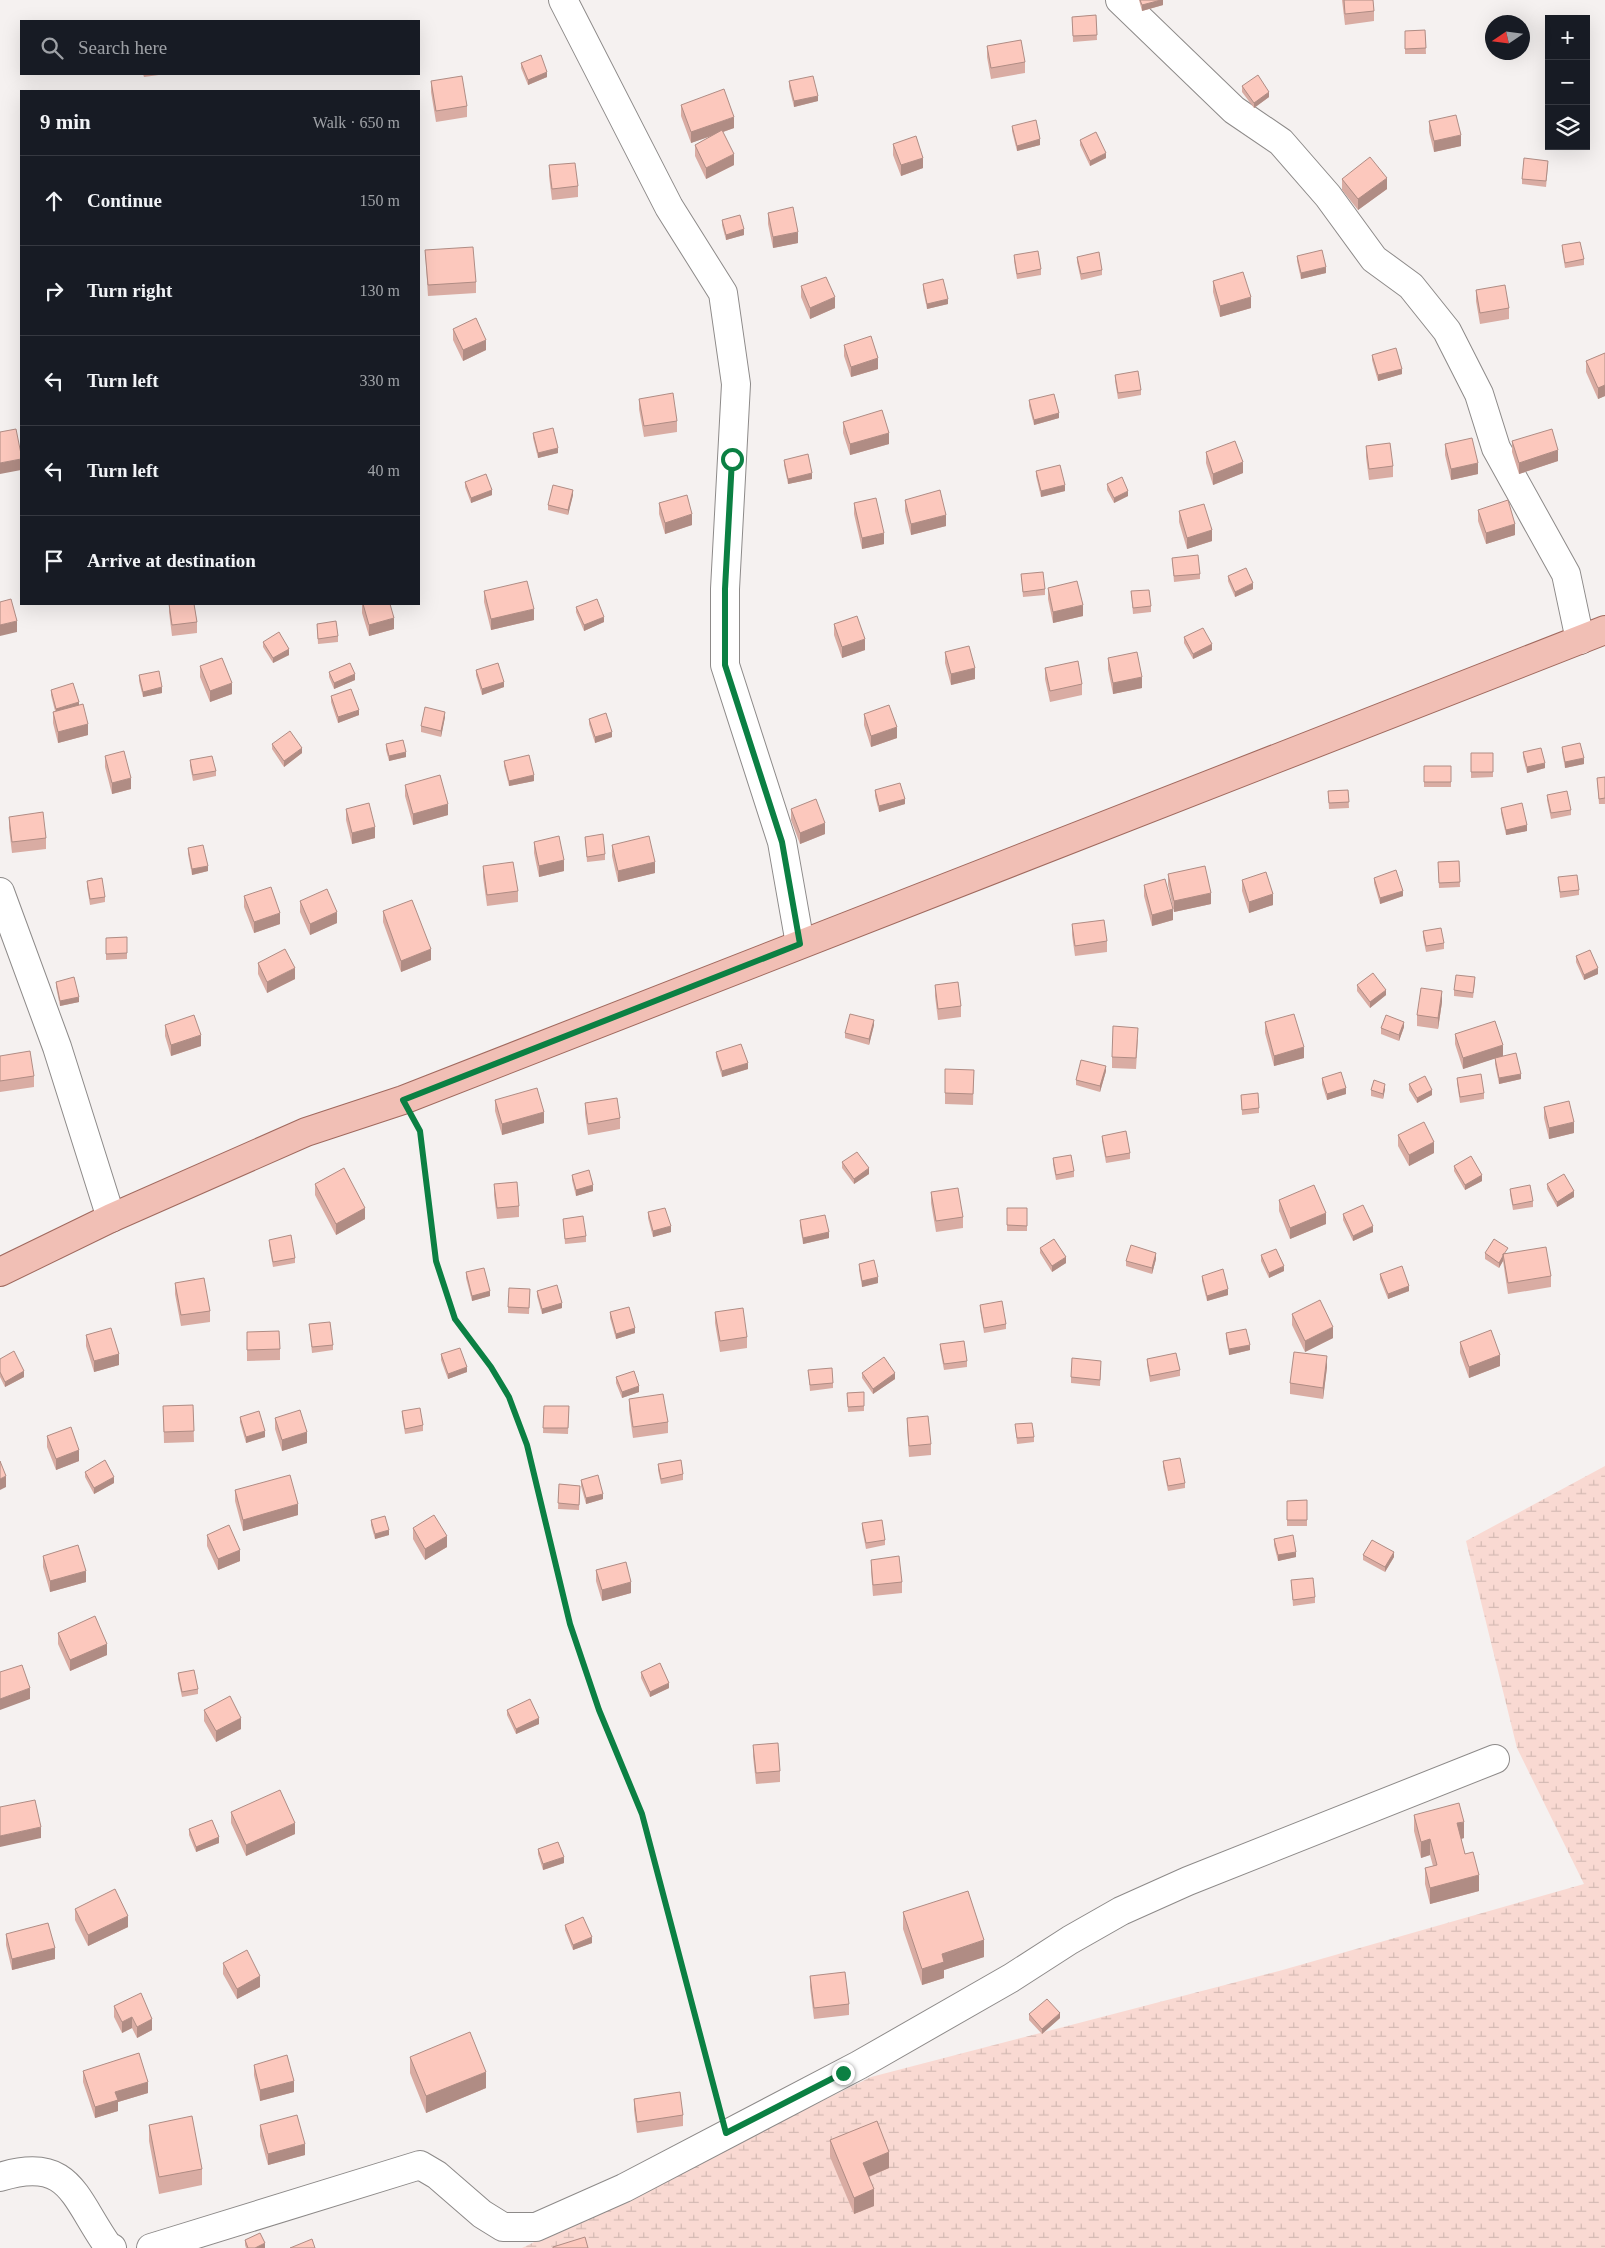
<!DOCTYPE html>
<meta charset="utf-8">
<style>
:root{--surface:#171b24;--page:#242831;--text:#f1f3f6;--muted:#9ea1a6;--line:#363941}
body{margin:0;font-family:Georgia,serif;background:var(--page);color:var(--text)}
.controls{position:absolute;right:15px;top:15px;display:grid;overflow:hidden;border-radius:0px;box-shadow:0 5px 20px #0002}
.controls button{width:45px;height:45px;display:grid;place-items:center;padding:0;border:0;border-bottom:1px solid var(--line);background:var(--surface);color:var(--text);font:25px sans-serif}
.compass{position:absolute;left:1485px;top:15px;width:45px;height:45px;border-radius:50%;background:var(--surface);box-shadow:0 5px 20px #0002;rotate:257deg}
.stop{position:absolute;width:15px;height:15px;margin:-11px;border:4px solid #0b8043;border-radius:50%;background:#fff}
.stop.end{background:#0b8043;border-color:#fff;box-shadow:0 1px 5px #0008}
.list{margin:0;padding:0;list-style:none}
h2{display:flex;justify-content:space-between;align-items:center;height:65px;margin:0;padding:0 20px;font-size:21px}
h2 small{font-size:16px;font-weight:400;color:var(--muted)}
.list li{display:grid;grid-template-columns:32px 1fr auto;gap:15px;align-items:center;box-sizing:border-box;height:90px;padding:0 20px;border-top:1px solid var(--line)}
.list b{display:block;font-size:19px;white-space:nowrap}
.list em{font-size:16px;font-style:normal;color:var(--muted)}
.icon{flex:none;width:28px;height:28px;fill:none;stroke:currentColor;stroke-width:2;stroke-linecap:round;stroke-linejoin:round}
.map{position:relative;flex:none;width:1605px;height:2248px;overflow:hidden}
.search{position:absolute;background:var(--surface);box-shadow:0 5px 20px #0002;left:20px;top:20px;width:400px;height:55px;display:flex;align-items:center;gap:12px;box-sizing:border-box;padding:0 18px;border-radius:0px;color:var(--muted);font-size:19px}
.panel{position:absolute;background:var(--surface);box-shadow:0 5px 20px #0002;left:20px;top:90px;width:400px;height:515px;border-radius:0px}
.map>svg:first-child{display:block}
</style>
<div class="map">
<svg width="1605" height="2248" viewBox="0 0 1605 2248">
<defs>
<pattern id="wetland-marsh" width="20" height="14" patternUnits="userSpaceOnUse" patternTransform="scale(1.25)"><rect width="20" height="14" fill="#f9d9d2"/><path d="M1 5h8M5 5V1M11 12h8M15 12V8" fill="none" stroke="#d5bab4"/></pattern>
</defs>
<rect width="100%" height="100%" fill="#f5f1f0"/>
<path fill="url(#wetland-marsh)" d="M1605,1466V2248H522L871,2077L1279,1971L1584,1884L1517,1748L1466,1541Z"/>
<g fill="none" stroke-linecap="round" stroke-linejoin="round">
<g stroke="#8d8a89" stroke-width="30">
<path id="minor" d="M563,0L669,207L723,293L736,384L725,589V665L782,842L800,944
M1120,0L1234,110L1281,142L1328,196L1374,259L1411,286L1447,331L1479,394L1496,448L1566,574L1580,640
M0,892L57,1047L111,1218
M0,2177C70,2155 74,2198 108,2246L112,2248
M151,2248L420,2165L437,2175L482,2214L503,2227H536L624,2188L859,2065L1011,1978L1070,1940L1121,1911L1188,1881L1495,1759"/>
</g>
<g stroke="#a0695e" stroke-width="30">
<path id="major" d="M0,1272L111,1218L306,1132L403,1100L1605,630"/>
</g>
<path stroke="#878484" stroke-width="3" stroke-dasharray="4 4" stroke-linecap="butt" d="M414,1121L419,1131L436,1261L455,1319L491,1367L509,1397L527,1445L570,1624L599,1711L642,1814L720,2111"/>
<use href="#minor" stroke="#fff" stroke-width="28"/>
<use href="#major" stroke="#f1bfb5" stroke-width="28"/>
</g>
<path fill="#d9aca3" d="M1139,0H1163V5L1142,11Z
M1342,0H1373L1374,11V21L1345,25Z
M1096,15L1097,40L1073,42L1072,17Z
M1425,30L1426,54H1405V31Z
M987,46L1025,62V73L991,79L987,57Z
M521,63L547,77L528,85L521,68Z
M143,74H166L144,77Z
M431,81L467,106V117L436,122L431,92Z
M789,81L818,101L794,107L789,87Z
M1242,86L1269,97L1254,108L1242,92Z
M681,105L734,128L723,132L734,165L706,179L695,156V145L713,135L691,143L681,116Z
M1429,121L1461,146L1434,152L1429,132Z
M1012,126L1040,145L1017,151L1012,131Z
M1080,140L1106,158L1090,166L1080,145Z
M893,144L923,168L901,176L893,155Z
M549,165L578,186V197L552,200L549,176Z
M1548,166L1546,187L1522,184V179Z
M1342,179L1387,189L1358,210L1342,190Z
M768,213L798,243L773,248L768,224Z
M722,220L744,235L726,240L722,225Z
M1562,245L1584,259V265L1565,268L1562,250Z
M425,250L476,282V293L428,296Z
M1014,255L1041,269V275L1017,279L1014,261Z
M1297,256L1326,273L1301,279L1297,261Z
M1077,257L1102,270V275L1081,280L1077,262Z
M1213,281L1251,308L1220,317L1213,292Z
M923,284L948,304L927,309L923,290Z
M801,286L835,308L810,319L801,297Z
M1476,290L1509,308V319L1480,324L1476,301Z
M453,329L486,350L463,361L453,340Z
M844,345L878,369L851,377L844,356Z
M1605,353V396L1598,399L1586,372V361Z
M1372,355L1402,374L1378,381L1372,360Z
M1115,375L1141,390V395L1118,399L1115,381Z
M639,399L677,421V432L644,437L639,409Z
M1029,400L1059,418L1034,425L1029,406Z
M843,422L889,444L850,455L843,433Z
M533,433L558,453L538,458L533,438Z
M1512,441L1558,461L1519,474L1512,452Z
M1445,444L1478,474L1451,480L1445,455Z
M1366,446L1393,466V477L1369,480L1366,457Z
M1206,452L1243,473L1213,485L1206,463Z
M784,460L812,479L788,484L784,465Z
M1036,471L1065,491L1041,497L1036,476Z
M465,482L492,495L471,503L465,487Z
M1107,484L1128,496L1114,503L1107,490Z
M573,495L568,515L548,510V505Z
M905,500L946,526L911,535L905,511Z
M659,503L692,525L665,534L659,514Z
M854,503L884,544L862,549L854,514Z
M1478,510L1515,535L1486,544L1478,521Z
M1179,511L1212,541L1187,549L1179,522Z
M1172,558L1200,574V579L1174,582Z
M1021,574L1045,589V595L1023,597Z
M1228,576L1253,589L1235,597L1228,581Z
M1048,588L1083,616L1053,623L1048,599Z
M484,591L534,620L491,630L484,602Z
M1131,591L1151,606V612L1133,614Z
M169,604H194L197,622V633L172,636L169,612Z
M362,604L394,629L369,636L362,613Z
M576,607L604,622L584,631L576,612Z
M317,624L338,636V642L318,644Z
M834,624L865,650L842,658L834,635Z
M1184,637L1212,650L1193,659L1184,643Z
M263,642L289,655L273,663L263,647Z
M945,652L975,679L951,685L945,663Z
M1108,658L1142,688L1113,694L1108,669Z
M200,666L232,694L210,702L200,677Z
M1045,668L1082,684V695L1050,702L1045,679Z
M476,670L504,687L482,695L476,675Z
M329,672L355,680L334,689L329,677Z
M139,675L162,693L143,697L139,681Z
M51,690L88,735L58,743L53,723V712L55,711L51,695Z
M331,696L359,715L338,723L331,702Z
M864,714L897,738L871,747L864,725Z
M445,717L441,737L421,732V726Z
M589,719L612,737L595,743L589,724Z
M272,744L302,753L284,767L272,749Z
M386,744L406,757L389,761L386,750Z
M1562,747L1584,764L1565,768L1562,752Z
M1523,752L1545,768L1527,773L1523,757Z
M1471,753H1493V777L1471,778Z
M105,756L131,789L112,794L105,767Z
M190,760L216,771V776L193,781L190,766Z
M504,761L534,781L509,786L504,766Z
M1424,766H1451V787H1424Z
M1605,777V804H1599L1597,778Z
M405,785L448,815L413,825L405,796Z
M875,790L905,804L879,812L875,796Z
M1348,790L1349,808L1329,809L1328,791Z
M1547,795L1571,810V815L1551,819L1547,800Z
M1501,808L1527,831L1506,835L1501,813Z
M346,809L375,838L352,844L346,820Z
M791,809L825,834L800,844L791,820Z
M9,817L46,838V849L12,853L9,828Z
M585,837L605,854V860L587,862Z
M534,842L564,871L539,877L534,853Z
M612,845L655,873L618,882L612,856Z
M188,848L208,871L192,875L188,854Z
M1459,861L1460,887L1439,888L1438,862Z
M483,866L518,891V902L487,906L483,877Z
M1168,874L1211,904L1174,912L1168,885Z
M1558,877L1579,890V895L1560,898Z
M1374,878L1403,896L1380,904L1374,883Z
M1242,880L1273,905L1249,913L1242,891Z
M87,881L105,897V902L90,905L87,887Z
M1144,885L1173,920L1152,926L1144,896Z
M244,896L280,924L254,933L244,907Z
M300,901L337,923L310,935L300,912Z
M383,911L431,960L401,972L383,922Z
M1072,924L1107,941V952L1075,956L1072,935Z
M1423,931L1444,943V949L1426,952L1423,937Z
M127,937V959L106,960V938Z
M1576,956L1598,974L1584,980L1576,962Z
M258,963L295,979L267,993L258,974Z
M56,982L79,1002L60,1006L56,987Z
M1475,982L1473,998L1454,996V990Z
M935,985L961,1006V1017L938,1020L935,996Z
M1357,985L1386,995L1370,1008L1357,991Z
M1442,1002L1438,1029L1417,1026V1015Z
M1265,1022L1304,1058L1274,1066L1265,1033Z
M165,1025L201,1046L171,1056L165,1036Z
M874,1025L869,1045L845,1038V1033Z
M1404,1027L1399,1041L1381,1034V1028Z
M1455,1034L1503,1056L1497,1058L1521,1079L1499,1084L1495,1064V1058L1463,1069L1455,1044Z
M1138,1039L1136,1069L1112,1068V1057Z
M716,1052L748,1069L722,1077L716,1057Z
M0,1056L34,1076V1087L0,1092Z
M974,1070L973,1105L945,1104V1093Z
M1106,1071L1100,1092L1076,1085V1080Z
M1322,1078L1346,1094L1327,1100L1322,1084Z
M1457,1078L1484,1093V1099L1460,1103L1457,1083Z
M1409,1084L1432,1095L1417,1103L1409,1090Z
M1385,1089L1383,1099L1371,1096V1090Z
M1241,1095L1259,1108V1113L1242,1115Z
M495,1100L544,1123L502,1135L495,1111Z
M585,1103L620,1118V1129L588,1135L585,1114Z
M1544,1107L1574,1133L1549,1139L1544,1118Z
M1398,1135L1434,1153L1409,1166L1398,1146Z
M1102,1136L1130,1153V1159L1106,1163L1102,1141Z
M1053,1158L1074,1171V1177L1056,1180L1053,1164Z
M842,1162L869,1174L854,1184L842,1168Z
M1454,1166L1482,1181L1465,1190L1454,1171Z
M572,1175L593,1191L576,1196L572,1180Z
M315,1184L365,1219L336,1235L315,1195Z
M494,1184L519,1206V1217L497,1219L494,1195Z
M1547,1184L1574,1197L1557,1207L1547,1189Z
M1510,1189L1533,1201V1207L1513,1210L1510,1194Z
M931,1192L963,1217V1228L936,1232L931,1203Z
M1279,1200L1326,1224L1290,1239L1279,1211Z
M1007,1208H1027V1231H1007Z
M648,1212L671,1232L653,1237L648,1218Z
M1343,1214L1373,1232L1353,1241L1343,1220Z
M563,1219L586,1236V1242L565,1244Z
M800,1220L829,1238L803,1244L800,1226Z
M269,1240L295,1258V1263L273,1267L269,1245Z
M1040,1248L1066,1263L1052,1272L1040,1253Z
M1485,1253H1508L1551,1276V1287L1508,1294L1503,1261L1499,1268L1485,1259Z
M1261,1255L1284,1271L1269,1278L1261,1261Z
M1156,1259L1152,1274L1126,1266V1261Z
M859,1264L878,1283L862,1287L859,1270Z
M466,1272L490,1296L472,1301L466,1278Z
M1380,1274L1409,1291L1388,1299L1380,1279Z
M1202,1276L1228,1295L1207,1301L1202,1281Z
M175,1283L210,1311V1322L181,1326L175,1294Z
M530,1289L529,1314L508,1313V1307Z
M537,1291L562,1308L542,1314L537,1296Z
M980,1305L1006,1324V1329L984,1333L980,1310Z
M610,1312L635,1333L616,1339L610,1318Z
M715,1312L747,1337V1348L720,1352L715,1323Z
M1292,1314L1333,1338L1305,1352L1292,1325Z
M309,1324L333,1345V1350L312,1353Z
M247,1332L280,1349V1360L247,1361Z
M1226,1333L1250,1350L1229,1355L1226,1339Z
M86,1335L119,1365L94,1372L86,1346Z
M1460,1342L1500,1366L1469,1378L1460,1353Z
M940,1344L967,1361V1367L944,1370L940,1349Z
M441,1354L467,1372L448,1379L441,1360Z
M0,1359L24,1377L5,1387L0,1377Z
M1147,1359L1180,1370V1376L1150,1382L1147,1365Z
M1101,1367L1100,1386L1071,1383V1377Z
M1327,1367L1323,1399L1290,1394V1383Z
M808,1370L833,1383V1388L810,1391Z
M862,1373L895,1379L873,1394L862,1378Z
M616,1377L639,1392L622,1398L616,1383Z
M864,1392V1411L848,1412L847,1393Z
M629,1399L668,1422V1433L633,1438L629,1410Z
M193,1405L194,1442L164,1443L163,1406Z
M544,1406H569L568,1434L543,1433Z
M402,1411L423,1425V1431L405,1434L402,1416Z
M240,1417L265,1437L246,1443L240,1422Z
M275,1418L307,1443L282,1451L275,1429Z
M907,1418L931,1444V1455L909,1457L907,1429Z
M1015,1424L1034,1437V1442L1017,1444Z
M47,1436L79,1461L56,1470L47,1447Z
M1163,1461L1185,1483V1488L1168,1491L1163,1467Z
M658,1464L683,1474V1480L661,1484L658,1470Z
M85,1472L114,1483L94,1494L85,1477Z
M581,1480L603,1499L586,1504L581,1486Z
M559,1484L580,1486L579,1510L558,1509Z
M235,1490L298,1515L243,1531L235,1501Z
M1307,1500V1526H1287V1501Z
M371,1520L389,1535L375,1539L371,1525Z
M862,1523L885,1540V1545L866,1549L862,1529Z
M413,1528L447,1547L425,1560L413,1539Z
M207,1535L240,1561L218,1570L207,1546Z
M1274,1539L1296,1557L1278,1561L1274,1545Z
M1363,1555L1394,1557L1385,1572L1363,1560Z
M43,1556L86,1582L50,1592L43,1567Z
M871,1560L902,1582V1593L873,1596L871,1571Z
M596,1570L631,1593L602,1601L596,1581Z
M1291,1580L1315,1597V1603L1293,1606Z
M58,1633L107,1655L70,1671L58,1644Z
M641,1672L669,1688L650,1697L641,1678Z
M178,1673L198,1689V1694L182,1697L178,1679Z
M204,1710L241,1729L216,1742L204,1721Z
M507,1710L539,1724L516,1734L507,1715Z
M753,1745L780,1771V1782L756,1784L753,1756Z
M231,1812L295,1834L246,1856L231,1823Z
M1414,1815L1464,1838L1461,1839L1465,1854L1479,1891L1430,1904L1425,1884V1868L1433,1866L1430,1855L1421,1858L1414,1831Z
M189,1829L219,1843L196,1852L189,1835Z
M538,1849L564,1863L543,1870L538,1854Z
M75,1909L128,1927L88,1946L75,1920Z
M903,1912L984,1957L944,1970V1978L922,1985L903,1929Z
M565,1925L592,1943L573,1950L565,1930Z
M6,1934L55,1959L12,1970L6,1945Z
M223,1963L260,1987L237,1999L223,1974Z
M810,1976L849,2004V2015L814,2019L810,1987Z
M114,2006L152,2030L137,2038L132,2028L122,2033L114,2017Z
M1029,2014L1060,2018L1042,2034L1029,2020Z
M410,2057L486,2088L426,2113L410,2073Z
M254,2065L294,2092L260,2101L254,2075Z
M83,2071L148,2093L118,2102V2111L95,2118L83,2082Z
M634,2099L683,2115V2126L637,2133L634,2110Z
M149,2125L202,2169V2185L159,2194L149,2141Z
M260,2125L305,2155L268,2165L260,2136Z
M830,2140L889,2168L869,2177L874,2206L854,2214L830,2157Z
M245,2240L265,2248H246L245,2245Z"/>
<path fill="#b08c84" d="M1161,0H1163V5L1142,11V5Z
M547,72V77L528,85V80Z
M1269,92V97L1254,108V103Z
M818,96V101L794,107V101Z
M734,117V128L691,143V132Z
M1461,135V146L1434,152V141Z
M1040,139V145L1017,151V146Z
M1106,153V158L1090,166V161Z
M734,154V165L706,179V168Z
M923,158V168L901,176V165Z
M1387,178V189L1358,210V199Z
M744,229V235L726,240V235Z
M798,232V243L773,248V237Z
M1326,267V273L1301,279V273Z
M835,297V308L810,319V308Z
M1251,297V308L1220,317V306Z
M948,299V304L927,309V304Z
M486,340V350L463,361V350Z
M878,358V369L851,377V367Z
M1402,369V374L1378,381V375Z
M1605,385V396L1598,399V388Z
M1059,413V418L1034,425V420Z
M889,433V444L850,455V444Z
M558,448V453L538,458V453Z
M1558,450V461L1519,474V463Z
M21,459V470L0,474V463Z
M1243,462V473L1213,485V474Z
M1478,463V474L1451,480V469Z
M812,473V479L788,484V479Z
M1065,485V491L1041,497V491Z
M492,490V495L471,503V498Z
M573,490V495L568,515V510Z
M1128,491V496L1114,503V498Z
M692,514V525L665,534V523Z
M946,515V526L911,535V524Z
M1515,524V535L1486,544V533Z
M1212,530V541L1187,549V538Z
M884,533V544L862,549V538Z
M1253,583V589L1235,597V592Z
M1083,605V616L1053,623V612Z
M534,609V620L491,630V619Z
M604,617V622L584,631V625Z
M394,618V629L369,636V625Z
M17,621V632L0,636V625Z
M865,639V650L842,658V647Z
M1212,644V650L1193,659V654Z
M289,649V655L273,663V658Z
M975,668V679L951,685V674Z
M355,674V680L334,689V683Z
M1142,677V688L1113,694V683Z
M504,682V687L482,695V689Z
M232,683V694L210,702V691Z
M162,687V693L143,697V692Z
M79,702V708L56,714V709Z
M359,710V715L338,723V717Z
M445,712V717L441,737V731Z
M88,724V735L58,743V732Z
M897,727V738L871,747V736Z
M612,732V737L595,743V737Z
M302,748V753L284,767V761Z
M406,752V757L389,761V756Z
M1584,758V764L1565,768V762Z
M1545,763V768L1527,773V767Z
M534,775V781L509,786V781Z
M131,778V789L112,794V783Z
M905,799V804L879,812V806Z
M448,804V815L413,825V814Z
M825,823V834L800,844V833Z
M1527,825V831L1506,835V830Z
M375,827V838L352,844V833Z
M564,860V871L539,877V866Z
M655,862V873L618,882V871Z
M208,866V871L192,875V869Z
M1403,891V896L1380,904V898Z
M1211,893V904L1174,912V901Z
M1273,894V905L1249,913V902Z
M1173,909V920L1152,926V915Z
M337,912V923L310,935V924Z
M280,913V924L254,933V922Z
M431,949V960L401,972V961Z
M295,968V979L267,993V982Z
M1598,968V974L1584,980V975Z
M1386,990V995L1370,1008V1002Z
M1442,991V1002L1438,1029V1018Z
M79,997V1002L60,1006V1001Z
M874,1020V1025L869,1045V1039Z
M1404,1022V1027L1399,1041V1035Z
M201,1035V1046L171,1056V1045Z
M1503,1045V1056L1463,1069V1058Z
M1304,1047V1058L1274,1066V1056Z
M748,1063V1069L722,1077V1071Z
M1106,1066V1071L1100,1092V1086Z
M1521,1074V1079L1499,1084V1078Z
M1385,1084V1089L1383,1099V1094Z
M1346,1088V1094L1327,1100V1094Z
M1432,1090V1095L1417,1103V1098Z
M544,1112V1123L502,1135V1124Z
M1574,1122V1133L1549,1139V1128Z
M1434,1142V1153L1409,1166V1155Z
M869,1168V1174L854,1184V1179Z
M1482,1175V1181L1465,1190V1185Z
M593,1185V1191L576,1196V1190Z
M1574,1191V1197L1557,1207V1202Z
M365,1208V1219L336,1235V1224Z
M1326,1213V1224L1290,1239V1228Z
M671,1226V1232L653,1237V1231Z
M1373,1226V1232L1353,1241V1236Z
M829,1232V1238L803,1244V1238Z
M1156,1253V1259L1152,1274V1268Z
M1503,1256V1261L1499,1268V1263Z
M1066,1257V1263L1052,1272V1266Z
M1284,1266V1271L1269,1278V1273Z
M878,1277V1283L862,1287V1281Z
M1409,1286V1291L1388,1299V1294Z
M1228,1289V1295L1207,1301V1296Z
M490,1291V1296L472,1301V1296Z
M562,1303V1308L542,1314V1309Z
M1333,1327V1338L1305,1352V1341Z
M635,1328V1333L616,1339V1334Z
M1250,1345V1350L1229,1355V1349Z
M119,1354V1365L94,1372V1361Z
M1500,1355V1366L1469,1378V1367Z
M1327,1356V1367L1323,1399V1388Z
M467,1367V1372L448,1379V1374Z
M24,1371V1377L5,1387V1382Z
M895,1373V1379L873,1394V1389Z
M639,1386V1392L622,1398V1392Z
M265,1431V1437L246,1443V1437Z
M307,1432V1443L282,1451V1440Z
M79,1450V1461L56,1470V1459Z
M6,1476V1487L0,1490V1479Z
M114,1477V1483L94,1494V1488Z
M603,1494V1499L586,1504V1498Z
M298,1504V1515L243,1531V1520Z
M389,1530V1535L375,1539V1534Z
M447,1536V1547L425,1560V1549Z
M240,1550V1561L218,1570V1559Z
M1296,1552V1557L1278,1561V1555Z
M1394,1552V1557L1385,1572V1567Z
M86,1571V1582L50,1592V1581Z
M631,1582V1593L602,1601V1590Z
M107,1644V1655L70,1671V1660Z
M669,1683V1688L650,1697V1692Z
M30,1688V1699L0,1710V1699Z
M241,1718V1729L216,1742V1731Z
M539,1718V1724L516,1734V1729Z
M1464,1822V1838L1457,1840V1823Z
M295,1823V1834L246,1856V1845Z
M41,1827V1838L0,1847V1836Z
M219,1837V1843L196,1852V1847Z
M1430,1839V1855L1421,1858V1842Z
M564,1857V1863L543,1870V1864Z
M1479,1875V1891L1430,1904V1888Z
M128,1916V1927L88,1946V1935Z
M592,1937V1943L573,1950V1945Z
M984,1940V1957L944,1970V1978L922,1985V1969L942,1954Z
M55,1948V1959L12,1970V1959Z
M260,1976V1987L237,1999V1989Z
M1060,2013V2018L1042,2034V2029Z
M132,2017V2028L122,2033V2022Z
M152,2019V2030L137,2038V2027Z
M486,2072V2088L426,2113V2096Z
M294,2081V2092L260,2101V2090Z
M148,2082V2093L118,2102V2111L95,2118V2107L115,2092Z
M305,2144V2155L268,2165V2154Z
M889,2152V2168L863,2179V2163Z
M874,2189V2206L854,2214V2198Z
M265,2243V2248H255Z"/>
<path fill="#fcc8bd" stroke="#b08c84" d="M1140,0H1161L1142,5Z
M1344,0H1373L1374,11L1345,14Z
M1096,15L1097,35L1073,36L1072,17Z
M1425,30L1426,48L1405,49V31Z
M1021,40L1025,62L991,68L987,46Z
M541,55L547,72L528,80L521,63Z
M1258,75L1269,92L1254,103L1242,86Z
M462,76L467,106L436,111L431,81Z
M813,76L818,96L794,101L789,81Z
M724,89L734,117L691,132L681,105Z
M1456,115L1461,135L1434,141L1429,121Z
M1036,120L1040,139L1017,146L1012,126Z
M722,130L734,154L706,168L695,145Z
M1096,132L1106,153L1090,161L1080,140Z
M916,136L923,158L901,165L893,144Z
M1370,157L1387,178L1358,199L1342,179Z
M1524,158L1548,161L1546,181L1522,179Z
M575,163L578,186L552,189L549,165Z
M793,207L798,232L773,237L768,213Z
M740,215L744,229L726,235L722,220Z
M1580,242L1584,259L1565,263L1562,245Z
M473,247L476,282L428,285L425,250Z
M1322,250L1326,267L1301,273L1297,256Z
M1038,251L1041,269L1017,274L1014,255Z
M1099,252L1102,270L1081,274L1077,257Z
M1243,272L1251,297L1220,306L1213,281Z
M826,277L835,297L810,308L801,286Z
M943,279L948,299L927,304L923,284Z
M1505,285L1509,308L1480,313L1476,290Z
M476,318L486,340L463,350L453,329Z
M871,336L878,358L851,367L844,345Z
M1396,348L1402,369L1378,375L1372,355Z
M1605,353V385L1598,388L1586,361Z
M1138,371L1141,390L1118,393L1115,375Z
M673,393L677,421L644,426L639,399Z
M1054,394L1059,413L1034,420L1029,400Z
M882,410L889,433L850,444L843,422Z
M553,428L558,448L538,453L533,433Z
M16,429L21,454V459L0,463V432Z
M1552,429L1558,450L1519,463L1512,441Z
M1472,438L1478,463L1451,469L1445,444Z
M1235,441L1243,462L1213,474L1206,452Z
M1390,443L1393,466L1369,469L1366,446Z
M808,454L812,473L788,479L784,460Z
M1060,465L1065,485L1041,491L1036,471Z
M486,474L492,490L471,498L465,482Z
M1122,477L1128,491L1114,498L1107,484Z
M553,485L573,490L568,510L548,505Z
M940,490L946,515L911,524L905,500Z
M687,495L692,514L665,523L659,503Z
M876,498L884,533L862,538L854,503Z
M1508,500L1515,524L1486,533L1478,510Z
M1204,504L1212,530L1187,538L1179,511Z
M1198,555L1200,574L1174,576L1172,558Z
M1246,568L1253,583L1235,592L1228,576Z
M1043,572L1045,589L1023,592L1021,574Z
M527,581L534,609L491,619L484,591Z
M1077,581L1083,605L1053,612L1048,588Z
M1149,590L1151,606L1133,608L1131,591Z
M11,599L17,621L0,625V602Z
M597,599L604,617L584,625L576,607Z
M169,604H194L197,622L172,625Z
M363,604H390L394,618L369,625Z
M857,616L865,639L842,647L834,624Z
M336,621L338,636L318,639L317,624Z
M1203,628L1212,644L1193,654L1184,637Z
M279,632L289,649L273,658L263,642Z
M969,646L975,668L951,674L945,652Z
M1137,652L1142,677L1113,683L1108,658Z
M222,658L232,683L210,691L200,666Z
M1078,661L1082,684L1050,691L1045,668Z
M350,663L355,674L334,683L329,672Z
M498,663L504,682L482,689L476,670Z
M159,671L162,687L143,692L139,675Z
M73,683L79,702L56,709L51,690Z
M351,689L359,710L338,717L331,696Z
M83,704L88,724L58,732L53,712Z
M889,705L897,727L871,736L864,714Z
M425,707L445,712L441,731L421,726Z
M606,713L612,732L595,737L589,719Z
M290,731L302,748L284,761L272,744Z
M403,740L406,752L389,756L386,744Z
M1580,743L1584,758L1565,762L1562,747Z
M1541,748L1545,763L1527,767L1523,752Z
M124,751L131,778L112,783L105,756Z
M1471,753H1493V772H1471Z
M529,755L534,775L509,781L504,761Z
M212,756L216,771L193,775L190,760Z
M1424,766H1451V782H1424Z
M440,775L448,804L413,814L405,785Z
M1605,777V798L1599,799L1597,778Z
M900,783L905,799L879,806L875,790Z
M1348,790L1349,802L1329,803L1328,791Z
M1567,791L1571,810L1551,813L1547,795Z
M816,799L825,823L800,833L791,809Z
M369,803L375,827L352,833L346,809Z
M1522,803L1527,825L1506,830L1501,808Z
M43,812L46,838L12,842L9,817Z
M603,834L605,854L587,857L585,837Z
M559,836L564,860L539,866L534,842Z
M649,836L655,862L618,871L612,845Z
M203,845L208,866L192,869L188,848Z
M1459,861L1460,882L1439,883L1438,862Z
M513,862L518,891L487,895L483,866Z
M1205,866L1211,893L1174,901L1168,874Z
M1396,870L1403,891L1380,898L1374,878Z
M1266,872L1273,894L1249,902L1242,880Z
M1577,875L1579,890L1560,892L1558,877Z
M102,878L105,897L90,899L87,881Z
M1165,879L1173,909L1152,915L1144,885Z
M271,887L280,913L254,922L244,896Z
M327,889L337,912L310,924L300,901Z
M412,900L431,949L401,961L383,911Z
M1104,920L1107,941L1075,946L1072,924Z
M1441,928L1444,943L1426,946L1423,931Z
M127,937V953L106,954V938Z
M285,949L295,968L267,982L258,963Z
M1590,950L1598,968L1584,975L1576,956Z
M1373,973L1386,990L1370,1002L1357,985Z
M1456,975L1475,977L1473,993L1454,990Z
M74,977L79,997L60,1001L56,982Z
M958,982L961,1006L938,1009L935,985Z
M1421,988L1442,991L1438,1018L1417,1015Z
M850,1014L874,1020L869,1039L845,1033Z
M1294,1014L1304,1047L1274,1056L1265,1022Z
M194,1015L201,1035L171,1045L165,1025Z
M1386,1015L1404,1022L1399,1035L1381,1028Z
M1495,1021L1503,1045L1463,1058L1455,1034Z
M1113,1026L1138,1028L1136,1058L1112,1057Z
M741,1044L748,1063L722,1071L716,1052Z
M30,1051L34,1076L0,1081V1056Z
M1516,1053L1521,1074L1499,1078L1495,1058Z
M1081,1060L1106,1066L1100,1086L1076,1080Z
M945,1069L974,1070L973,1094L945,1093Z
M1341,1072L1346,1088L1327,1094L1322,1078Z
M1481,1074L1484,1093L1460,1097L1457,1078Z
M1425,1076L1432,1090L1417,1098L1409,1084Z
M1374,1080L1385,1084L1383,1094L1371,1090Z
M537,1088L544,1112L502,1124L495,1100Z
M1258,1093L1259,1108L1242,1110L1241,1095Z
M617,1098L620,1118L588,1124L585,1103Z
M1569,1101L1574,1122L1549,1128L1544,1107Z
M1424,1122L1434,1142L1409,1155L1398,1135Z
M1126,1131L1130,1153L1106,1157L1102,1136Z
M857,1152L869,1168L854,1179L842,1162Z
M1071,1155L1074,1171L1056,1175L1053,1158Z
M1471,1156L1482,1175L1465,1185L1454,1166Z
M344,1168L365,1208L336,1224L315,1184Z
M589,1170L593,1185L576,1190L572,1175Z
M1564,1174L1574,1191L1557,1202L1547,1184Z
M517,1182L519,1206L497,1208L494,1184Z
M1314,1185L1326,1213L1290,1228L1279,1200Z
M1530,1185L1533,1201L1513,1205L1510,1189Z
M958,1188L963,1217L936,1221L931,1192Z
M1363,1205L1373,1226L1353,1236L1343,1214Z
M665,1208L671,1226L653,1231L648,1212Z
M1007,1208H1027V1226L1007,1225Z
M825,1215L829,1232L803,1238L800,1220Z
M583,1216L586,1236L565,1239L563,1219Z
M291,1235L295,1258L273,1262L269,1240Z
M1054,1239L1066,1257L1052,1266L1040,1248Z
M1494,1239L1508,1248L1504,1254H1503V1256L1499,1263L1485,1253Z
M1131,1245L1156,1253L1152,1268L1126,1261Z
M1546,1247L1551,1276L1508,1283L1503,1254Z
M1276,1249L1284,1266L1269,1273L1261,1255Z
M874,1260L878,1277L862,1281L859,1264Z
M1402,1266L1409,1286L1388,1294L1380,1274Z
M484,1268L490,1291L472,1296L466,1272Z
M1223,1269L1228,1289L1207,1296L1202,1276Z
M204,1278L210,1311L181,1315L175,1283Z
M557,1285L562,1303L542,1309L537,1291Z
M509,1288L530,1289L529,1308L508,1307Z
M1320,1300L1333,1327L1305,1341L1292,1314Z
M1002,1301L1006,1324L984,1328L980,1305Z
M629,1307L635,1328L616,1334L610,1312Z
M743,1308L747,1337L720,1341L715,1312Z
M330,1322L333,1345L312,1347L309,1324Z
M111,1328L119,1354L94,1361L86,1335Z
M1246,1329L1250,1345L1229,1349L1226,1333Z
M1491,1330L1500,1355L1469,1367L1460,1342Z
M279,1331L280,1349L247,1350V1332Z
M964,1341L967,1361L944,1364L940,1344Z
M460,1348L467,1367L448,1374L441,1354Z
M14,1351L24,1371L5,1382L0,1372V1359Z
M1294,1352L1327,1356L1323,1388L1290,1383Z
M1176,1353L1180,1370L1150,1376L1147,1359Z
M884,1357L895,1373L873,1389L862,1373Z
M1072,1358L1101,1361L1100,1380L1071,1377Z
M832,1368L833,1383L810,1385L808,1370Z
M634,1371L639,1386L622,1392L616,1377Z
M864,1392V1406L848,1407L847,1393Z
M663,1394L668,1422L633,1427L629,1399Z
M193,1405L194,1431L164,1432L163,1406Z
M544,1406H569L568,1428H543Z
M420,1408L423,1425L405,1429L402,1411Z
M300,1410L307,1432L282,1440L275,1418Z
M259,1411L265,1431L246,1437L240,1417Z
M928,1416L931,1444L909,1446L907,1418Z
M1032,1423L1034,1437L1017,1438L1015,1424Z
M71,1427L79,1450L56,1459L47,1436Z
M1180,1458L1185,1483L1168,1486L1163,1461Z
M105,1460L114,1477L94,1488L85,1472Z
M681,1460L683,1474L661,1479L658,1464Z
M0,1461L6,1476L0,1479Z
M290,1475L298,1504L243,1520L235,1490Z
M598,1475L603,1494L586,1498L581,1480Z
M559,1484L580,1486L579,1505L558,1503Z
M1307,1500V1520H1287V1501Z
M434,1515L447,1536L425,1549L413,1528Z
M385,1516L389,1530L375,1534L371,1520Z
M882,1520L885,1540L866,1543L862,1523Z
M229,1525L240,1550L218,1559L207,1535Z
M1293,1535L1296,1552L1278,1555L1274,1539Z
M1372,1540L1394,1552L1385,1567L1363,1555Z
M78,1545L86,1571L50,1581L43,1556Z
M899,1556L902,1582L873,1585L871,1560Z
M626,1562L631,1582L602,1590L596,1570Z
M1313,1578L1315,1597L1293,1600L1291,1580Z
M95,1616L107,1644L70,1660L58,1633Z
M660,1663L669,1683L650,1692L641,1672Z
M22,1665L30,1688L0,1699V1672Z
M194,1670L198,1689L182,1692L178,1673Z
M230,1696L241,1718L216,1731L204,1710Z
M530,1699L539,1718L516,1729L507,1710Z
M778,1743L780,1771L756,1773L753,1745Z
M280,1790L295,1823L246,1845L231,1812Z
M35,1800L41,1827L0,1836V1807Z
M1459,1803L1464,1822L1457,1823L1465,1854L1473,1852L1479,1875L1430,1888L1425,1868L1437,1865L1430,1839L1421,1842L1414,1815Z
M212,1820L219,1837L196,1847L189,1829Z
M558,1842L564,1857L543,1864L538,1849Z
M115,1889L128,1916L88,1935L75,1909Z
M968,1891L984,1940L942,1954L944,1962L922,1969L903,1912Z
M583,1917L592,1937L573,1945L565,1925Z
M48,1923L55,1948L12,1959L6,1934Z
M247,1950L260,1976L237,1989L223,1963Z
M845,1972L849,2004L814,2008L810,1976Z
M141,1993L152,2019L137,2027L132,2017L122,2022L114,2006Z
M1047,1999L1060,2013L1042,2029L1029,2014Z
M470,2032L486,2072L426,2096L410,2057Z
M139,2053L148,2082L115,2092L118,2100L95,2107L83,2071Z
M287,2055L294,2081L260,2090L254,2065Z
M680,2092L683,2115L637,2122L634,2099Z
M297,2115L305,2144L268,2154L260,2125Z
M192,2116L202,2169L159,2177L149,2125Z
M877,2121L889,2152L863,2163L874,2189L854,2198L830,2140Z
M260,2233L265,2243L255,2248H248L245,2240Z
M585,2237L588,2248H553V2247Z
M312,2239L315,2248H290Z"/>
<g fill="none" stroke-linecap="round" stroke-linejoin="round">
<path stroke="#0b8043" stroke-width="6" d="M732,459L725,589V665L782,842L800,944L403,1100L420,1131L436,1261L455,1319L491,1367L509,1397L527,1445L570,1624L599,1710L642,1814L726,2133L843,2073"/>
</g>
</svg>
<div class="controls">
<button>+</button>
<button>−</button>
<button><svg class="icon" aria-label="layers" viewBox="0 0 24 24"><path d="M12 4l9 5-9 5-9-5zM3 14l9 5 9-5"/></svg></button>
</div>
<svg class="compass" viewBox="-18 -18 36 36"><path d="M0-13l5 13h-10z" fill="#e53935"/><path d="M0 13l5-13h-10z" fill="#9ea1a6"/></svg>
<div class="stop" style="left:732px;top:459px"></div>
<div class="stop end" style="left:843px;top:2073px"></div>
<div class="search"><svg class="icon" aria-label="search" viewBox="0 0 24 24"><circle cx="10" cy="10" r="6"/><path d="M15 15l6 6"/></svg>Search here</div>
<section class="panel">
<h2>9 min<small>Walk · 650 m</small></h2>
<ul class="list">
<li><svg class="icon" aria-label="ahead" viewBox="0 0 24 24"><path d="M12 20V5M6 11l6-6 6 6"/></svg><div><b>Continue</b></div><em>150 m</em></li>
<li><svg class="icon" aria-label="right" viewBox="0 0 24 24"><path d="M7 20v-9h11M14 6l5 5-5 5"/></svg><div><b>Turn right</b></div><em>130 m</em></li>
<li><svg class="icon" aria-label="left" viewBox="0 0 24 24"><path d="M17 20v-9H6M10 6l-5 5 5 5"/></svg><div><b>Turn left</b></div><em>330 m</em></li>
<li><svg class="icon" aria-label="left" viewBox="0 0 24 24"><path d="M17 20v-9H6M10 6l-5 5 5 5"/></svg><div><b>Turn left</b></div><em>40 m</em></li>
<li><svg class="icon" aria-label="arrive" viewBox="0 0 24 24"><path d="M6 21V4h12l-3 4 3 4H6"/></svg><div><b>Arrive at destination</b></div></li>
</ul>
</section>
</div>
